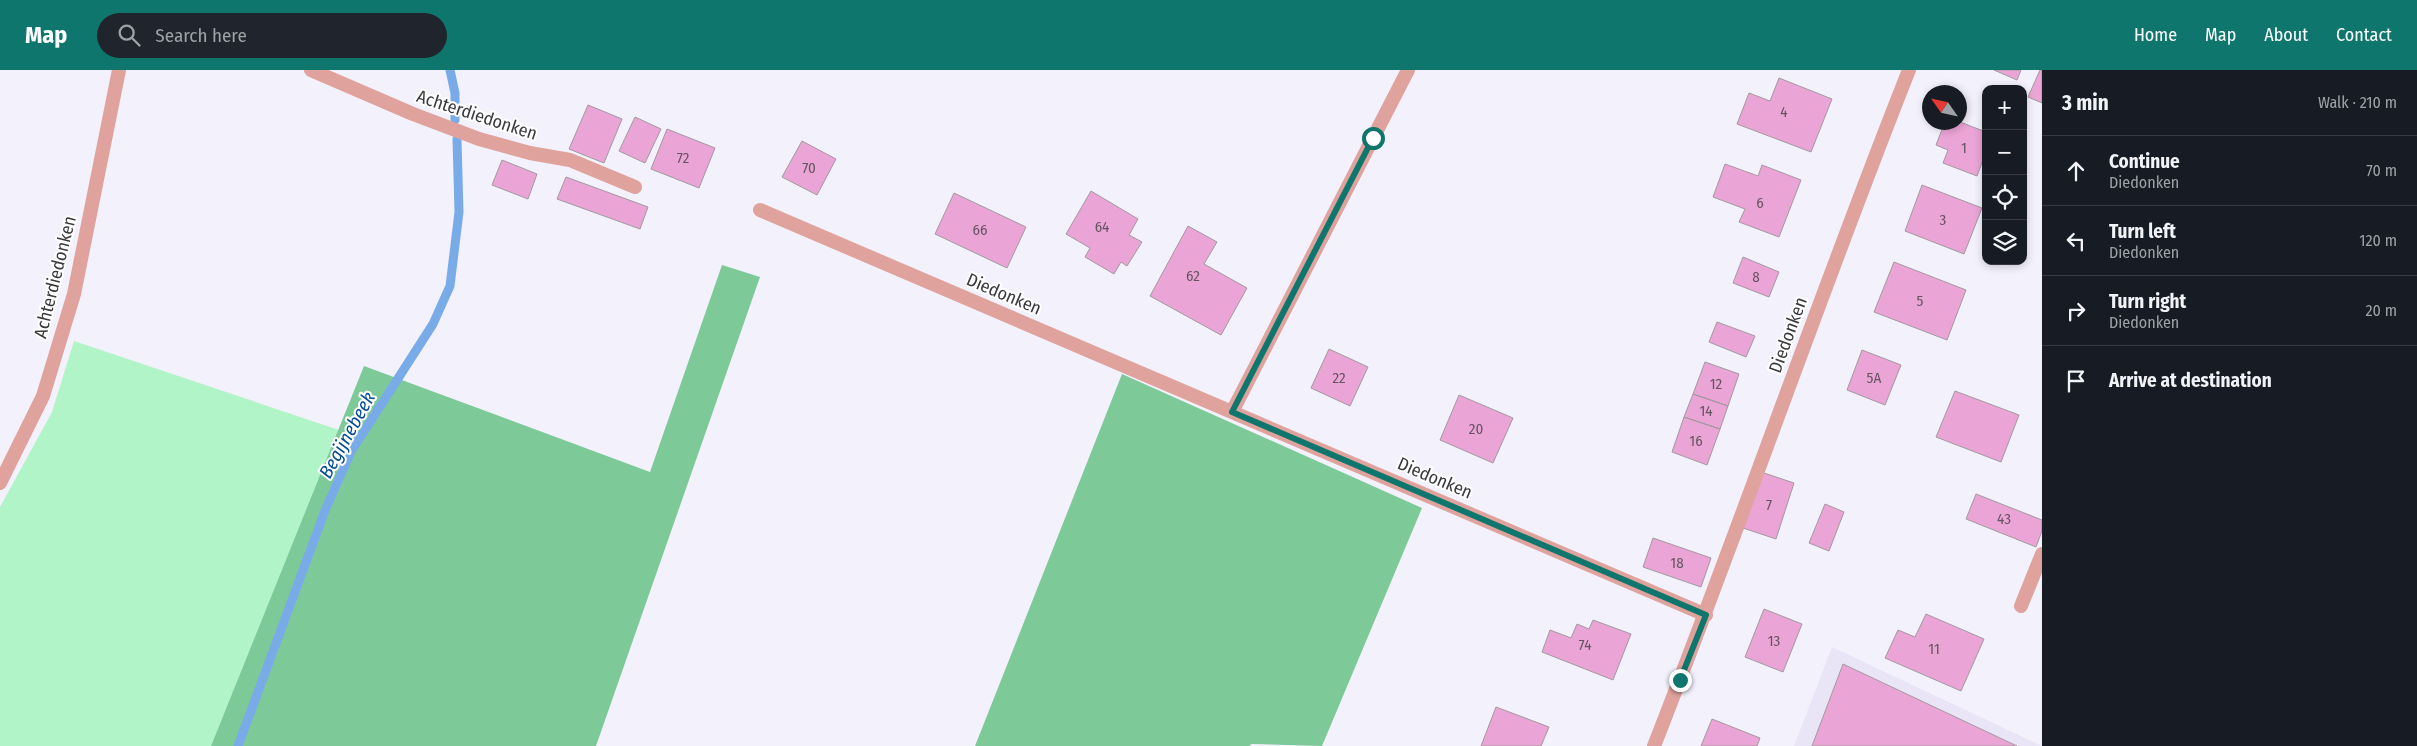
<!DOCTYPE html>
<meta charset="utf-8">
<style>
:root{--surface:#171b24;--page:#20242c;--text:#f1f3f6;--muted:#9ea1a6;--line:#363941;--accent:#0f766e}
body{margin:0;font-family:"Fira Sans Condensed",sans-serif;background:var(--page);color:var(--text)}
.controls{position:absolute;right:15px;top:15px;display:grid;overflow:hidden;border-radius:10px;box-shadow:0 2px 8px #0003}
.controls button{width:45px;height:45px;display:grid;place-items:center;padding:0;border:0;border-bottom:1px solid var(--line);background:var(--surface);color:var(--text);font:25px sans-serif}
.compass{position:absolute;left:1922px;top:15px;width:45px;height:45px;border-radius:50%;background:var(--surface);box-shadow:0 2px 8px #0003;rotate:304deg}
.stop{position:absolute;width:15px;height:15px;margin:-11px;border:4px solid #0f766e;border-radius:50%;background:#fff}
.stop.end{background:#0f766e;border-color:#fff;box-shadow:0 1px 5px #0008}
.list{margin:0;padding:0;list-style:none}
h2{display:flex;justify-content:space-between;align-items:center;height:65px;margin:0;padding:0 20px;font-size:21px}
h2 small{font-size:16px;font-weight:400;color:var(--muted)}
.list li{display:grid;grid-template-columns:32px 1fr auto;gap:15px;align-items:center;box-sizing:border-box;height:70px;padding:0 20px;border-top:1px solid var(--line)}
.list b{display:block;font-size:19px;white-space:nowrap}
.list p{margin:0;font-size:16px;white-space:nowrap;color:var(--muted)}
.list em{font-size:16px;font-style:normal;color:var(--muted)}
.icon{flex:none;width:28px;height:28px;fill:none;stroke:currentColor;stroke-width:2;stroke-linecap:round;stroke-linejoin:round}
.map{position:relative;flex:none;width:2042px;height:676px;overflow:hidden}
header{display:flex;align-items:center;gap:30px;box-sizing:border-box;height:70px;padding:0 25px;background:var(--accent);color:#fff}
header strong{font-size:24px}
nav{display:flex;gap:28px;margin-inline-start:auto;font-size:18px}
.search{width:350px;height:45px;background:var(--page);display:flex;align-items:center;gap:12px;box-sizing:border-box;padding:0 18px;border-radius:28px;color:var(--muted);font-size:19px}
main{display:flex}
aside{flex:1;background:var(--surface)}
.map>svg:first-child{display:block}
</style>
<header>
<strong>Map</strong>
<div class="search"><svg class="icon" aria-label="search" viewBox="0 0 24 24"><circle cx="10" cy="10" r="6"/><path d="M15 15l6 6"/></svg>Search here</div>
<nav><a>Home</a><a>Map</a><a>About</a><a>Contact</a></nav>
</header>
<main>
<div class="map">
<svg width="2042" height="676" viewBox="0 0 2042 676">
<rect width="100%" height="100%" fill="#f3f1fc"/>
<path fill="#e9e5f7" d="M1832,577L2042,676H1794Z"/>
<path fill="#b1f4c7" d="M74,271L339,360L211,676H0V437L52,342Z"/>
<path fill="#7dca98" d="M722,195L760,207L596,676H211L364,296L650,402Z
M1122,304L1422,438L1322,676L1252,674L1249,676H975Z"/>
<g fill="none" stroke-linecap="round" stroke-linejoin="round">
<path stroke="#7aabe9" stroke-width="9" d="M450,0L455,23V50
M238,676L326,438L352,380L433,254L450,216L459,142L457,69"/>
</g>
<path fill="#eba4d6" stroke="#a2999f" d="M1994,0H2021L2017,10Z
M2040,0H2042V33L2028,27Z
M1779,8L1832,29L1811,82L1737,54L1749,23L1770,31Z
M588,35L622,49L604,93L569,79Z
M635,47L661,59L645,93L619,81Z
M1945,52H1960L1986,62V82L1977,106L1943,93L1948,80L1936,75Z
M667,59L715,78L699,118L651,99Z
M802,71L836,89L817,125L782,107Z
M502,90L537,104L528,129L492,115Z
M1725,94L1758,106L1762,95L1801,110L1779,167L1739,152L1745,139L1713,127Z
M566,107L648,137L640,159L557,129Z
M1922,115L1982,138L1964,184L1905,161Z
M1091,121L1138,149L1129,165L1142,172L1127,196L1121,192L1114,204L1085,187L1090,178L1066,164Z
M954,123L1026,157L1007,198L935,164Z
M1188,156L1217,172L1204,194L1247,218L1221,265L1150,226Z
M1743,187L1779,202L1769,227L1733,213Z
M1894,192L1966,220L1947,270L1874,242Z
M1717,252L1755,266L1746,287L1709,272Z
M1329,279L1368,297L1350,336L1311,318Z
M1862,280L1901,295L1885,335L1847,320Z
M1705,292L1739,304L1728,336L1693,324Z
M1955,321L2019,345L2001,392L1936,367Z
M1693,324L1728,336L1720,359L1684,347Z
M1459,325L1513,348L1493,393L1440,370Z
M1684,347L1720,359L1707,395L1672,382Z
M1761,402L1794,413L1776,469L1743,458Z
M1976,424L2042,450V461L2036,477L1966,449Z
M1825,434L1844,442L1829,481L1809,473Z
M1653,468L1711,488L1701,517L1643,497Z
M1764,539L1802,554L1783,602L1745,587Z
M1926,544L1984,569L1961,621L1885,588L1898,560L1915,567Z
M1593,550L1631,564L1613,610L1542,582L1550,560L1571,568L1577,554L1589,559Z
M1843,594L2017,676H1812Z
M1496,637L1549,657L1541,676H1481Z
M1712,649L1760,668L1757,676H1701Z"/>
<g fill="none" stroke-linecap="round" stroke-linejoin="round">
<path stroke="#e0a29c" stroke-width="14" d="M311,0L413,44L479,69L530,83L570,90L635,117
M760,140L1706,545
M1232,342L1408,0
M0,413L43,326L74,224L119,0
M2021,536L2042,484
M1654,676C1742,452 1820,224 1909,0"/>
</g>
<g fill="none" stroke-linecap="round" stroke-linejoin="round">
<path stroke="#0f766e" stroke-width="6" d="M1373,68L1232,342L1706,545L1680,610"/>
</g>
<g text-anchor="middle" dominant-baseline="central" stroke-width="4" stroke-linejoin="round" paint-order="stroke">
<g font-size="15" fill="#665463">
<text x="1784" y="42">4</text>
<text x="1964" y="78">1</text>
<text x="683" y="88">72</text>
<text x="809" y="98">70</text>
<text x="1760" y="133">6</text>
<text x="1943" y="150">3</text>
<text x="1102" y="157">64</text>
<text x="980" y="160">66</text>
<text x="1193" y="206">62</text>
<text x="1756" y="207">8</text>
<text x="1920" y="231">5</text>
<text x="1339" y="308">22</text>
<text x="1874" y="308">5A</text>
<text x="1716" y="314">12</text>
<text x="1706" y="341">14</text>
<text x="1476" y="359">20</text>
<text x="1696" y="371">16</text>
<text x="1769" y="435">7</text>
<text x="2004" y="449">43</text>
<text x="1677" y="493">18</text>
<text x="1774" y="571">13</text>
<text x="1585" y="575">74</text>
<text x="1934" y="579">11</text>
</g>
<g font-size="18" fill="#3a393d" stroke="#fff">
<text transform="translate(477 45) rotate(18)">Achterdiedonken</text>
<text transform="translate(55 207) rotate(-76)">Achterdiedonken</text>
<text transform="translate(1004 224) rotate(23)">Diedonken</text>
<text transform="translate(1788 265) rotate(-70)">Diedonken</text>
<text transform="translate(1435 408) rotate(23)">Diedonken</text>
</g>
<g font-size="19" font-style="italic" fill="#054c94" stroke="#fff">
<text transform="translate(347 365) rotate(-61)">Begijnebeek</text>
</g>
</g>
</svg>
<div class="controls">
<button>+</button>
<button>−</button>
<button><svg class="icon" aria-label="locate" viewBox="0 0 24 24"><circle cx="12" cy="12" r="6"/><path d="M12 2v4M12 18v4M2 12h4M18 12h4"/></svg></button>
<button><svg class="icon" aria-label="layers" viewBox="0 0 24 24"><path d="M12 4l9 5-9 5-9-5zM3 14l9 5 9-5"/></svg></button>
</div>
<svg class="compass" viewBox="-18 -18 36 36"><path d="M0-13l5 13h-10z" fill="#e53935"/><path d="M0 13l5-13h-10z" fill="#9ea1a6"/></svg>
<div class="stop" style="left:1373px;top:68px"></div>
<div class="stop end" style="left:1680px;top:610px"></div>
</div>
<aside>
<h2>3 min<small>Walk · 210 m</small></h2>
<ul class="list">
<li><svg class="icon" aria-label="ahead" viewBox="0 0 24 24"><path d="M12 20V5M6 11l6-6 6 6"/></svg><div><b>Continue</b><p>Diedonken</p></div><em>70 m</em></li>
<li><svg class="icon" aria-label="left" viewBox="0 0 24 24"><path d="M17 20v-9H6M10 6l-5 5 5 5"/></svg><div><b>Turn left</b><p>Diedonken</p></div><em>120 m</em></li>
<li><svg class="icon" aria-label="right" viewBox="0 0 24 24"><path d="M7 20v-9h11M14 6l5 5-5 5"/></svg><div><b>Turn right</b><p>Diedonken</p></div><em>20 m</em></li>
<li><svg class="icon" aria-label="arrive" viewBox="0 0 24 24"><path d="M6 21V4h12l-3 4 3 4H6"/></svg><div><b>Arrive at destination</b></div></li>
</ul>
</aside>
</main>
